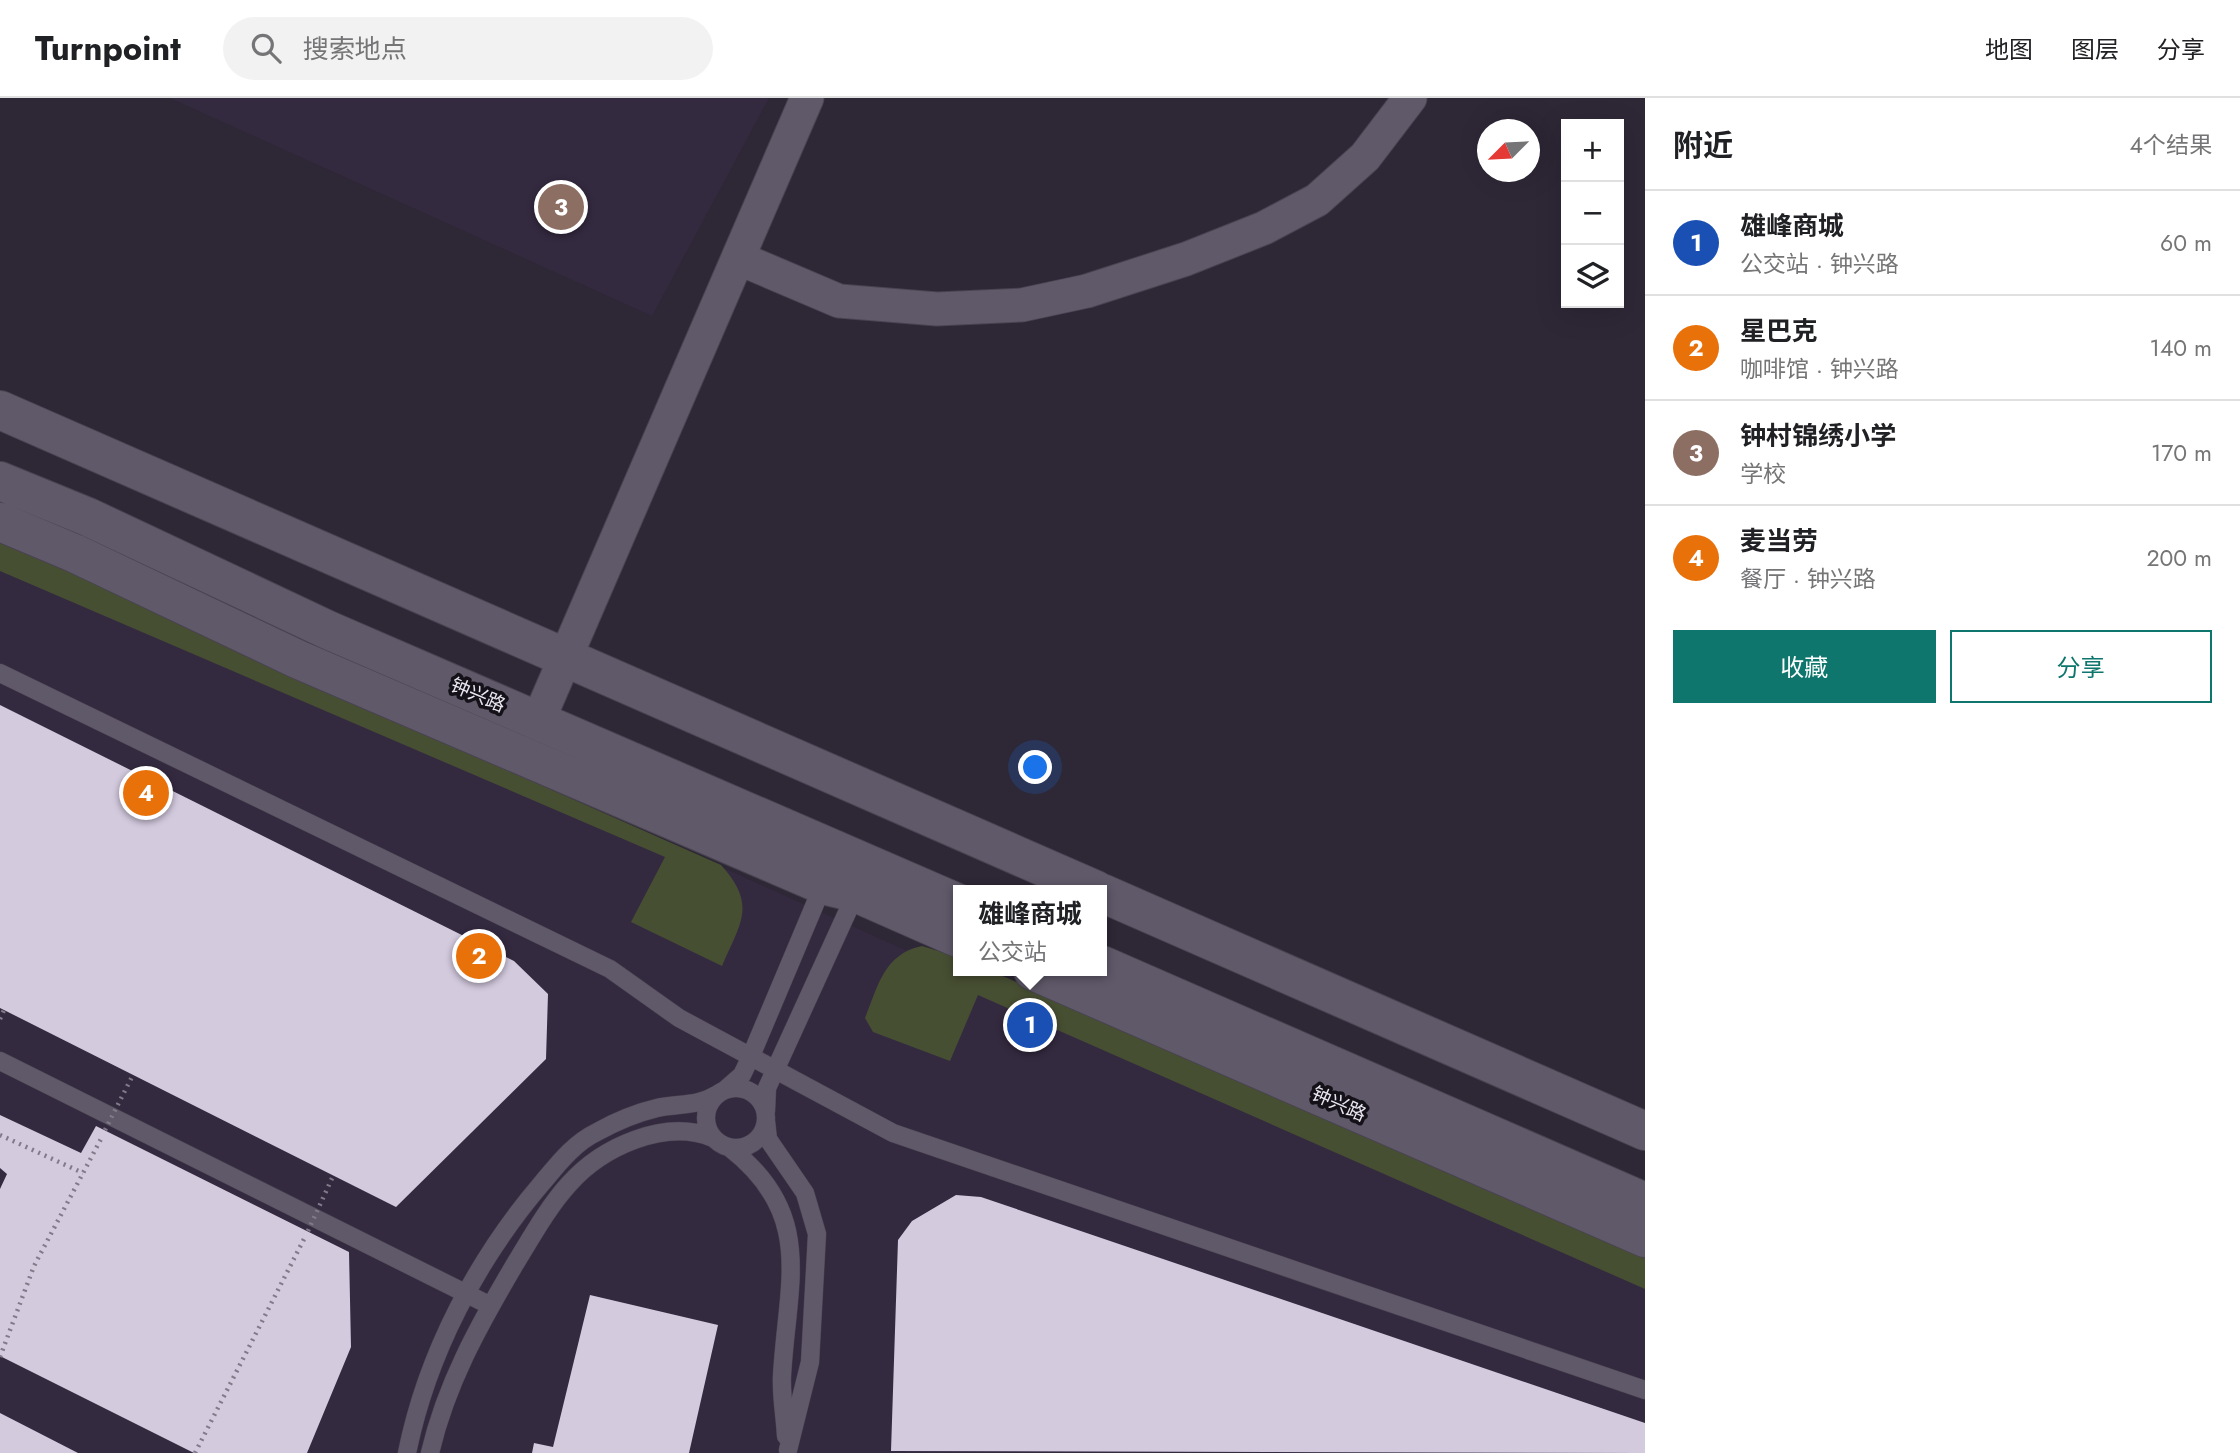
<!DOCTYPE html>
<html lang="zh">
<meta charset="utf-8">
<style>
:root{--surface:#fff;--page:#f2f2f2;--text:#202124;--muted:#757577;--line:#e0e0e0;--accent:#0f766e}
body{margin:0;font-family:Jost,"Noto Sans SC",sans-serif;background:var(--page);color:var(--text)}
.controls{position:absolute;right:21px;top:21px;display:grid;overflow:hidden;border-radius:0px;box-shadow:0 7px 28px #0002}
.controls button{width:63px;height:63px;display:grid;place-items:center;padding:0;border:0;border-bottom:2px solid var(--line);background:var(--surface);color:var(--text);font:35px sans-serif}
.compass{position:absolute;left:1477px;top:21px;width:63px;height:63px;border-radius:50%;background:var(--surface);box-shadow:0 7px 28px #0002;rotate:246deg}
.you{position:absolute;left:1036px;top:670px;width:24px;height:24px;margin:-18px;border:5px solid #fff;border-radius:50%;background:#1a73e8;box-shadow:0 0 0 10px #1a73e833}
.badge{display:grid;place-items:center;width:46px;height:46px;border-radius:50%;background:var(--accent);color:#fff;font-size:23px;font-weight:700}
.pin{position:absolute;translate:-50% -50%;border:4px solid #fff;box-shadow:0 2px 7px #0006}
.popup{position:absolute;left:953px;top:787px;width:154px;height:91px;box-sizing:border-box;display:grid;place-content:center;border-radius:0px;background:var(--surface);filter:drop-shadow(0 2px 5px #0005);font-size:23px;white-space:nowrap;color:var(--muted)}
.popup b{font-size:26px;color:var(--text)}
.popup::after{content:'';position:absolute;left:50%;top:100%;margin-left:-14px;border:14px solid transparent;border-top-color:var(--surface)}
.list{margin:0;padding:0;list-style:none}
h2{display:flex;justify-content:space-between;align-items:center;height:91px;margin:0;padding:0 28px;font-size:30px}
h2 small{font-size:23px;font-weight:400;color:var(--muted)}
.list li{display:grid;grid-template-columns:46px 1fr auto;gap:21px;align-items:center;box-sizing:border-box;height:105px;padding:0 28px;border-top:2px solid var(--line)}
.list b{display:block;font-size:26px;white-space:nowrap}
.list p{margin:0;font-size:23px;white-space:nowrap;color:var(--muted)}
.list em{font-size:23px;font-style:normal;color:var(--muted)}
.actions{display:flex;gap:14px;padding:21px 28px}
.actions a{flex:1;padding:16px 0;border:2px solid var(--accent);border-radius:0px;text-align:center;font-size:24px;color:var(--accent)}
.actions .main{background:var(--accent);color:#fff}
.icon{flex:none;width:38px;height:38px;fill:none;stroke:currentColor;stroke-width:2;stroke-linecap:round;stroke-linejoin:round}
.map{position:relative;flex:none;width:1645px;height:1355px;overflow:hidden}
header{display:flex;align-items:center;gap:42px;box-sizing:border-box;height:98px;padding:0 35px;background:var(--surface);border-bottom:2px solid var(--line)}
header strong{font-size:33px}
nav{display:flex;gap:38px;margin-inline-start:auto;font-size:24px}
.search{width:490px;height:63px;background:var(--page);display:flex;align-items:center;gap:18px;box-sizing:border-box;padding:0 24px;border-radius:38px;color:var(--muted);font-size:26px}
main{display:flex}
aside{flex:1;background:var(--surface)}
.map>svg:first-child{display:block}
</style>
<header>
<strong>Turnpoint</strong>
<div class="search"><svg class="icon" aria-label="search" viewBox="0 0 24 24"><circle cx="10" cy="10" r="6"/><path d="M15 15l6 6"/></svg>搜索地点</div>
<nav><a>地图</a><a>图层</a><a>分享</a></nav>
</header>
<main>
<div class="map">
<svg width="1645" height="1355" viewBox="0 0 1645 1355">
<rect width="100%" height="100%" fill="#2e2736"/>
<path fill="#342a40" d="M170,0H769L652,218Z
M0,443L905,852L922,848L958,873H991L1645,1160V1355H0Z"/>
<path fill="#474f32" d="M0,443L112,490L273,568L721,767C757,807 741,824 722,868L631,824L665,759L0,473Z
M922,848L958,859V873H991L1645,1160V1191L978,897L950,963L873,934L865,920C878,888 884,856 922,848Z"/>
<path fill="#d3cade" d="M0,607L514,863L548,896L546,961L396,1109L0,910Z
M0,1017L81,1055L96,1028L349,1154L351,1249L307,1355H194L0,1258V1091L7,1076L0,1070Z
M956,1097L981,1099L1645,1325V1355L891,1353L898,1142L912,1123Z
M590,1197L718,1227L689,1355H532L534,1345L553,1349Z
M0,1315L78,1355H0Z"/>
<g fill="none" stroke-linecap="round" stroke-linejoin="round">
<g stroke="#494351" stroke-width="19">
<path id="lane" d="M0,575L610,871L679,920L893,1035L1645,1292
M0,963L491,1208
M706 1020a30 30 0 1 1 60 0a30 30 0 1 1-60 0Z
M726,991L742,977L751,958L823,787
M766,1013L767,990L856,795
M766,1023L768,1041L805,1095L817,1136L810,1264L788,1352
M730,1050C816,1117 787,1185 782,1278C781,1298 785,1318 786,1338
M407,1355C427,1256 477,1161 542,1085C558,1066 574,1045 597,1034C615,1024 636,1015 657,1010C679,1005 697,1009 718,996
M430,1355C446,1286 479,1227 515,1166C531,1140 548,1109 569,1086C602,1049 665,1020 713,1040"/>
</g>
<g stroke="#494351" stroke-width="35">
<path id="street" d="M738,160L839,203L937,211L1022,207L1087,193L1186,161L1264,130L1317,102L1365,59L1410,0
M538,623L807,0"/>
</g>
<g stroke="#494351" stroke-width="40">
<path id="secondary" d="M0,312L1096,792
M0,383L88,419L328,532L958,805
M0,424L74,455L297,561L823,787L856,795L958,840
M1102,795L1645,1033
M1102,867L1645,1104
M1033,873L1645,1140"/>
</g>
<path stroke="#817b89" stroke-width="4.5" stroke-dasharray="2 5" stroke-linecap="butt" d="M0,921L4,912
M0,1037L83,1075
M0,1259L34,1168L102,1039
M195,1355L304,1141"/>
<use href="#lane" stroke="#60596a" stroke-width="18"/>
<use href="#street" stroke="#60596a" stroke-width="33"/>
<use href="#secondary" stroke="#60596a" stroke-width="38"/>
<path stroke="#817b89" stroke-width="4.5" stroke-dasharray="2 5" stroke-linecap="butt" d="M105,1032L133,977
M308,1133L333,1078"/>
</g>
<g text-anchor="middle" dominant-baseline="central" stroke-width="7" stroke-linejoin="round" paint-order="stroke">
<g font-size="19" fill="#ebe7f2" stroke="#141118">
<text transform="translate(478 597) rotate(23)">钟兴路</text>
<text transform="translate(1339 1006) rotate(24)">钟兴路</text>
</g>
</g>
</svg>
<div class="controls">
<button>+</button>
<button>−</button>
<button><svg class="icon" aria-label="layers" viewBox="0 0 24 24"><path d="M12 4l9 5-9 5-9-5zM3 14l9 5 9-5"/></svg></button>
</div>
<svg class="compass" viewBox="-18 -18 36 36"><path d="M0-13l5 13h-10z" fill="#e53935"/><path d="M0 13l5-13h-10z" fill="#757577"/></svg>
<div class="you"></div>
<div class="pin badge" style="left:1030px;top:927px;background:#1a4fb4">1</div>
<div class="popup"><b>雄峰商城</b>公交站</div>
<div class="pin badge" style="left:479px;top:858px;background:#e8710a">2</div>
<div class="pin badge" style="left:561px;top:109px;background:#8d6e63">3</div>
<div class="pin badge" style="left:146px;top:695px;background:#e8710a">4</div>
</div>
<aside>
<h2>附近<small>4个结果</small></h2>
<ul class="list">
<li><span class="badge" style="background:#1a4fb4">1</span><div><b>雄峰商城</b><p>公交站 · 钟兴路</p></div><em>60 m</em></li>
<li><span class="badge" style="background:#e8710a">2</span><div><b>星巴克</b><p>咖啡馆 · 钟兴路</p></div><em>140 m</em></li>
<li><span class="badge" style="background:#8d6e63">3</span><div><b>钟村锦绣小学</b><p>学校</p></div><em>170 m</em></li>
<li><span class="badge" style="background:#e8710a">4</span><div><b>麦当劳</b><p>餐厅 · 钟兴路</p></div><em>200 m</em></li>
</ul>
<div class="actions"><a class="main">收藏</a><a>分享</a></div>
</aside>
</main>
